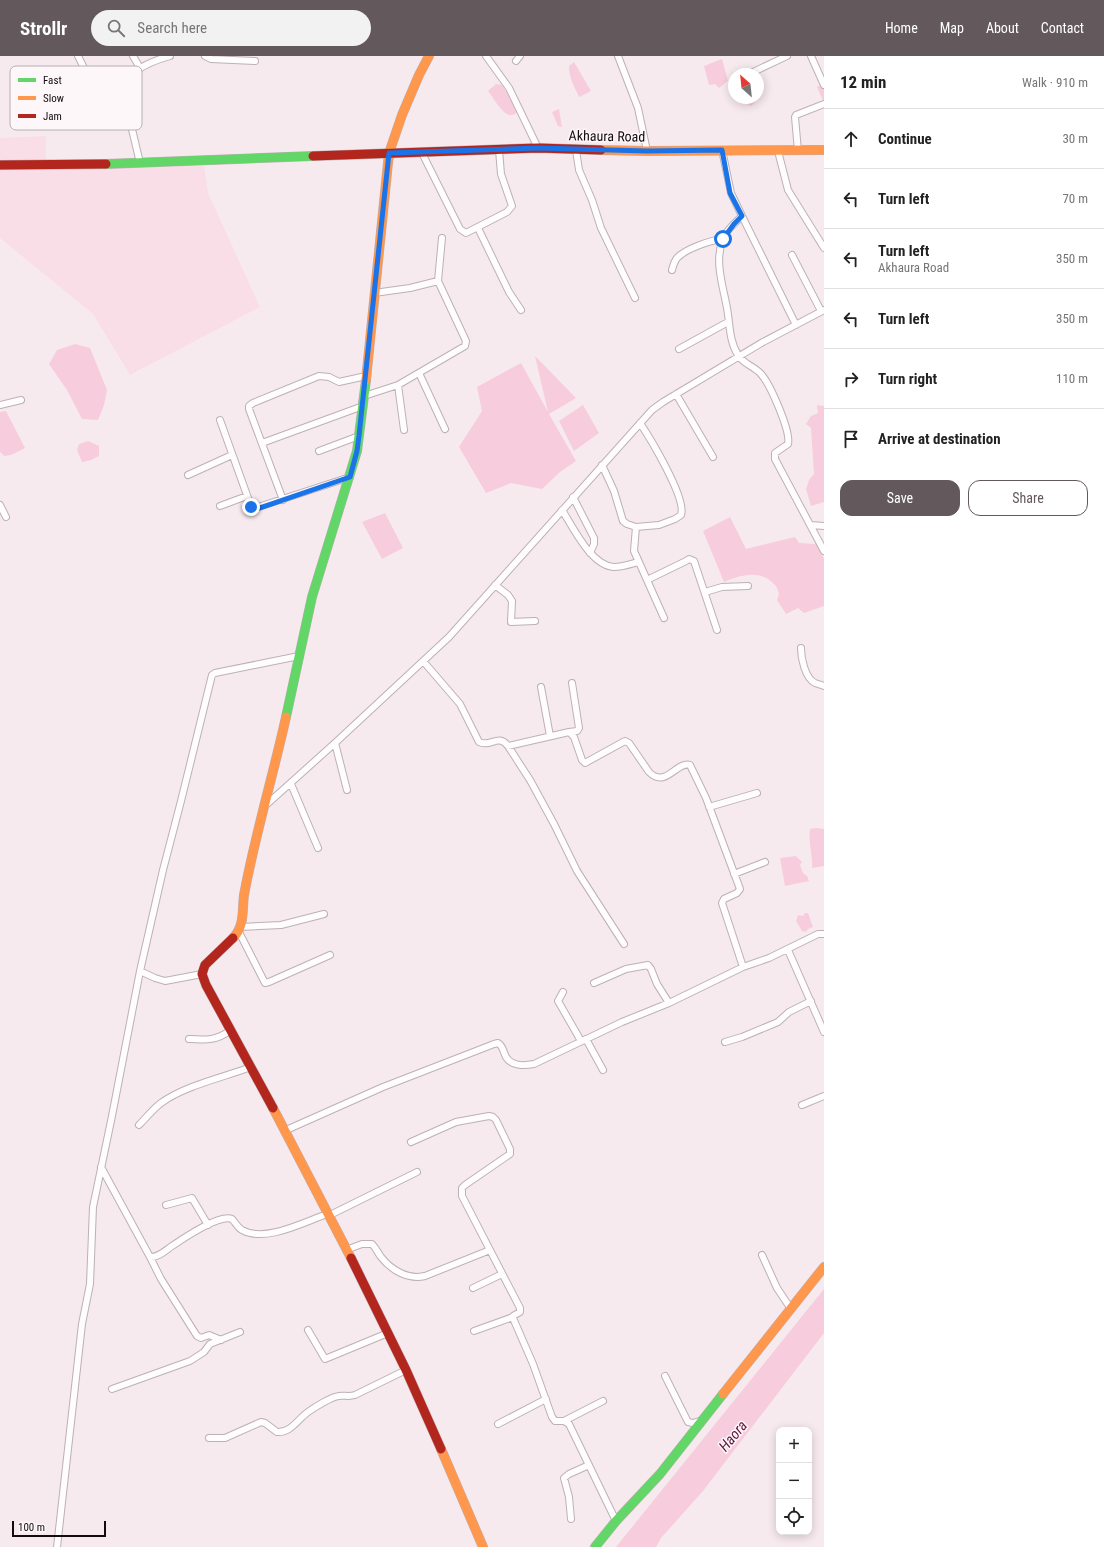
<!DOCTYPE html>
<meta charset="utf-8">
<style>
:root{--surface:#fff;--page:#f2f2f2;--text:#222;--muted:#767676;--line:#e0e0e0;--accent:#63595d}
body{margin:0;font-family:"Roboto Condensed",sans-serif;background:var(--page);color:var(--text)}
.controls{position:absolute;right:12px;bottom:12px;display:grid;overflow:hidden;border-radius:8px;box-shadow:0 2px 10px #0003}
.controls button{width:36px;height:36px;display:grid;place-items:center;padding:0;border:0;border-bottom:1px solid var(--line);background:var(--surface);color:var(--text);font:20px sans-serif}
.compass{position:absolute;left:728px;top:12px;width:36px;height:36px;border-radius:50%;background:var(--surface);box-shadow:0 2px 10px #0003;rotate:333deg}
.scale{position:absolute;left:12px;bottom:10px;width:94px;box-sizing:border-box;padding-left:4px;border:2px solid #140b0f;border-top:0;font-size:11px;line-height:14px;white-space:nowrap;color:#140b0f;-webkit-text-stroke:3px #fdf7f9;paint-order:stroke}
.stop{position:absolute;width:12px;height:12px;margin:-9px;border:3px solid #1a73e8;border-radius:50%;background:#fff}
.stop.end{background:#1a73e8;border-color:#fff;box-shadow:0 1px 4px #0008}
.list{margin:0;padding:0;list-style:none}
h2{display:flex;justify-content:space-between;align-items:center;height:52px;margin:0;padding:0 16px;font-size:17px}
h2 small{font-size:13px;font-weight:400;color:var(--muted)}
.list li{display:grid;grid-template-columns:26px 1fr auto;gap:12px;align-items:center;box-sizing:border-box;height:60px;padding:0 16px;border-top:1px solid var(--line)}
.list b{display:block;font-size:15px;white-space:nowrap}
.list p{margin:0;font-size:13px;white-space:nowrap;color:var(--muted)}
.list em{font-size:13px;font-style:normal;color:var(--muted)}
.actions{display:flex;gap:8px;padding:12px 16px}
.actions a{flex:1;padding:9px 0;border:1px solid var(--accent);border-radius:12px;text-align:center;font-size:14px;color:var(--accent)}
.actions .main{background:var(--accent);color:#fff}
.icon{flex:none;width:22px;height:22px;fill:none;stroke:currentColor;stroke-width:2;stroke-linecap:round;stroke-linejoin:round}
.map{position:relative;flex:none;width:824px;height:1491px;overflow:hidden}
header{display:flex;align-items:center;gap:24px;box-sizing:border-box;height:56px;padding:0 20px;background:var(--accent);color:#fff}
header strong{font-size:19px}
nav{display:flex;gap:22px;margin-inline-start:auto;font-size:14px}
.search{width:280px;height:36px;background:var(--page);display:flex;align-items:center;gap:10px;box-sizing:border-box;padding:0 14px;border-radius:22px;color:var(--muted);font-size:15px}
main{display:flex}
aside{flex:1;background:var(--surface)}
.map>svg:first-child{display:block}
</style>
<header>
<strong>Strollr</strong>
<div class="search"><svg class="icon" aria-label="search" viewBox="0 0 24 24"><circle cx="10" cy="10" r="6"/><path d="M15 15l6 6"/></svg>Search here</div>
<nav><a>Home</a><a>Map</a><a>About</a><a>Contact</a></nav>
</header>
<main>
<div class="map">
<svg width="824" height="1491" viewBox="0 0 824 1491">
<rect width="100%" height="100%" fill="#f7eaee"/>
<path fill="#f9dee7" d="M46,80V111L204,110L208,137L260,251L130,319L93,258L0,182V82Z"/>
<path fill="#f7ccdc" d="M722,3L728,25L719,32L715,28L709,29L704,10Z
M574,6L591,35L579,41C574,30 569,22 569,10Z
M824,27V47L817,31Z
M496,28L502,29L518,56C516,57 514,59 511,59C503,60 493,41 488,35Z
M758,33L761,40L751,50L743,46L740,42H758Z
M559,53L562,71L558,70L552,56Z
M75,288L90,292L107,334L104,349L98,364L82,363L67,334L49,308L57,294Z
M535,300L576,342L549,358L576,405L560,416L542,433L511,427L486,437L459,391L482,355L477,331L521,307L548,356Z
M583,349L599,377L574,395L559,365Z
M817,349L824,350V446L811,450L806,433L809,424L814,418L811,372L806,368L811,360L818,357Z
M6,355L25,392L11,399L4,400L0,396V356Z
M88,385L99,390V400L91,404L82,406L77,394L79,388Z
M385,457L403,492L382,503L362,466Z
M730,461L746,493L795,481L799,487L817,488L824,503V550L804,557L798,552L786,558L777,544L779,538C778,534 776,529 773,527C758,513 739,520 724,526L703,475Z
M816,772L824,773V810L812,812C813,799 808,787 810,773Z
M796,800L802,806L800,809L803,817L807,820L809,825L785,830L780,802Z
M805,857H808L813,871L808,873L806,876L802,875L796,865L798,859L803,860Z
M824,1233V1277L703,1435L661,1482L656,1491H616Z"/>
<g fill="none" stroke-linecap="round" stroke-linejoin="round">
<g stroke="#bcb1b5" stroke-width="8">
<path id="street" d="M78,0L89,22L126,61L131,69L140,107
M133,0L140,12
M205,0L211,3L255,5
M486,0L509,32L538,92
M618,0L638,52L647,95
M811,0L824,29
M516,5L520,0
M753,16L787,0
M107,42C127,20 140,8 170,0
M576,94L579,114L592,144L601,172L635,242
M722,94L731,137L742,160C735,167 726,174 723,183C714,205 723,230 727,252C730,268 729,285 738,299C743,308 754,310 761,318C770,328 791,375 788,388L775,397V403L824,495
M778,95L788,134L824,192
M798,95L795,61L796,59L824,48
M422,97L460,173L466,177L507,156L512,150L501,118L499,94
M742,160L796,269
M478,172L509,236L521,254
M792,199L821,255
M672,214C673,210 674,206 677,202C685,193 711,184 723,183
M374,237L410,232L438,225
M679,293L728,266
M419,317L445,373
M398,329L404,374
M676,338L713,401
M364,340L398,329L465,290L466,285L438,225L442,182
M0,349L21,344
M220,364L252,453L350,421
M262,387L363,350
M319,395L359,380
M602,409L614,435L623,465L627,468L636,471L659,469L675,463L681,459C687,443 650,382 640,367
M188,419L232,399
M573,441L594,482V488L590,497
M283,444L249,353V350L253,347L319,320L329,321L339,326L366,320
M0,449L6,461
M220,450L247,440
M562,454C573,471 591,510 614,511C622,511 631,508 638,506
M811,469L824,470
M636,471L634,495L664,562
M647,524L686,505L689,503L694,505L717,574
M495,529L508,539L512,545L511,566L535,565
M705,536L722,531L748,530
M801,592C801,602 805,622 815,627C818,628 821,629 824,630
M423,605L460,648L479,686C491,692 498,677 508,690L530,724L554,768L577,815L624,888
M541,631L550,680
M569,676L577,675L579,672L572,627
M335,687L347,734
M508,690L569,676L574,681L582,704L585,707L625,685L629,687L649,716C666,733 676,705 690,709L706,742L740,833L737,837L724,843L722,847L743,911
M291,728L318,792
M266,749L335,687L449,581L652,354L663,346L763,286L824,254
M709,751L757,737
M734,818L765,806
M241,871L281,869L324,858
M239,876L265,927L269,926L330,899
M788,894L824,976
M140,915L155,922L165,925L202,918
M594,927L626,913L648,909L651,913L657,928L669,947
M563,936L558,945L581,985
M189,983C206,984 216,985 231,974
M586,983L603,1014
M725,986L742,981L778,966L789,956L811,945
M802,1049L824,1040
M139,1069C146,1062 153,1053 161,1047C184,1030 224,1021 251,1011
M284,1075L383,1031L494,988L498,987C503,990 503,995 506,1001C511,1010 524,1010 534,1008L622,966L669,947L743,911L769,902L818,878H824
M411,1086L456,1066L489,1060L493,1061L496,1064L510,1093V1098L465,1129L462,1132V1140L520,1252V1256L513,1260V1262L533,1308L552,1361L555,1365H564L569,1368L616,1465
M101,1111L150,1201C158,1202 166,1194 172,1190C184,1182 219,1158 232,1163C235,1166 238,1172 242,1174C265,1187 304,1166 327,1158
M166,1149L192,1142L208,1169
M328,1160L417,1116
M346,1194L362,1188H372C376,1192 378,1197 381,1201C391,1214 408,1224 425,1220L490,1194
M762,1199L777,1232L791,1253
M150,1201L161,1223L197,1280L201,1282L209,1279L221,1284
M473,1232L502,1218
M308,1274L325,1303L388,1277
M474,1275L513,1261
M665,1320L688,1366L693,1367L703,1364
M112,1333L190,1305L204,1296L210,1288L240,1276
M564,1365L603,1345
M498,1368L546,1343
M209,1382H225L261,1366L265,1367L277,1376C291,1377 298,1363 308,1356C315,1351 331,1341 339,1340C344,1339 349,1341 355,1339L406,1314
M571,1463L569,1441L564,1422L569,1418L589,1409
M57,1491L82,1268L90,1228L93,1151L112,1060L140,915L163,814L181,745L212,619L215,617L299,600"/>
</g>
<g stroke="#bcb1b5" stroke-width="10">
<path id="fast" d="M106,108L313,100
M286,661L312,541L357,395L366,324
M595,1491L616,1465L660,1418L723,1338"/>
</g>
<g stroke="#bcb1b5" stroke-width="10">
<path id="slow" d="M601,94L647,95L824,94
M366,324L389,97L402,59L419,19L429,0
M233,882C245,870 242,854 244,839C255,779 273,720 286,661
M273,1052L351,1202
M723,1338L824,1211
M441,1393L483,1491"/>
</g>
<g stroke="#bcb1b5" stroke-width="10">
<path id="jam" d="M313,100L538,92L601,94
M0,109L106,108
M233,882L205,909L202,918L206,929L273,1052
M351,1202L406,1314L441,1393"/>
</g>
<use href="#street" stroke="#fefcfc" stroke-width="6"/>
<use href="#fast" stroke="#63d668" stroke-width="9"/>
<use href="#slow" stroke="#ff974d" stroke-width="9"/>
<use href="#jam" stroke="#b3261e" stroke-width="9"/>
</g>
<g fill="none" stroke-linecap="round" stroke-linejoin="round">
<path stroke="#1a73e8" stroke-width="5" d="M251,451L254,454L350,421L357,395L359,380L389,97L538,92L647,95L722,94L730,137L742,160L734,168L723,183"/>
</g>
<g text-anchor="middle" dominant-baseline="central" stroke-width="3" stroke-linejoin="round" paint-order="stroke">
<g font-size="14" fill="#140b0f" stroke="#fdf7f9">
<text transform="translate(607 80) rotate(1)">Akhaura Road</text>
</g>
<g font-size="15" font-style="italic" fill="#61133b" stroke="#fdf7f9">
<text transform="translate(733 1380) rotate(-50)">Haora</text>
</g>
</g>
<rect x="10" y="10" width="132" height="64" rx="6" fill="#fdf7f9" stroke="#b7b0b3" stroke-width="1"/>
<rect x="18" y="22" width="18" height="4" fill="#63d668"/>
<rect x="18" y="40" width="18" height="4" fill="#ff974d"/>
<rect x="18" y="58" width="18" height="4" fill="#b3261e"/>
<g font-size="11" fill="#140b0f">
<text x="43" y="28">Fast</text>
<text x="43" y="46">Slow</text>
<text x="43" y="64">Jam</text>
</g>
</svg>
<div class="controls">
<button>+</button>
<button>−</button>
<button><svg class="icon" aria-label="locate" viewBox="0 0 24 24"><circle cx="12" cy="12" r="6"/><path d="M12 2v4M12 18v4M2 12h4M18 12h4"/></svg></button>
</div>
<svg class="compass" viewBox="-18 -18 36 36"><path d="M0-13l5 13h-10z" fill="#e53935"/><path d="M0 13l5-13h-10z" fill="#767676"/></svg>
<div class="scale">100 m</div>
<div class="stop" style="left:723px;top:183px"></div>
<div class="stop end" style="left:251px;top:451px"></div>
</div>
<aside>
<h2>12 min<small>Walk · 910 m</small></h2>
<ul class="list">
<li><svg class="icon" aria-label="ahead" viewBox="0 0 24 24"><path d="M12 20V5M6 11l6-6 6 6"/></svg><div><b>Continue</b></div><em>30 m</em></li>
<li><svg class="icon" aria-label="left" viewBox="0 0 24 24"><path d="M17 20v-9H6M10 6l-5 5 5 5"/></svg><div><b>Turn left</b></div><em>70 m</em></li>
<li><svg class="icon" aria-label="left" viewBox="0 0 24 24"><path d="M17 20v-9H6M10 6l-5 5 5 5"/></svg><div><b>Turn left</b><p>Akhaura Road</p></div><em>350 m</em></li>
<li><svg class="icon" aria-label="left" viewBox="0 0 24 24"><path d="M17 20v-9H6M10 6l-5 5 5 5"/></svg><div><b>Turn left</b></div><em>350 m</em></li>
<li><svg class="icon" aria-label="right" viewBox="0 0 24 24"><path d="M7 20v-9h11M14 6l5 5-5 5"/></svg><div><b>Turn right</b></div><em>110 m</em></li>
<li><svg class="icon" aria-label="arrive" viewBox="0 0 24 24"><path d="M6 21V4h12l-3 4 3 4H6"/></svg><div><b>Arrive at destination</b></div></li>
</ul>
<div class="actions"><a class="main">Save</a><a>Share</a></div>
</aside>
</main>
